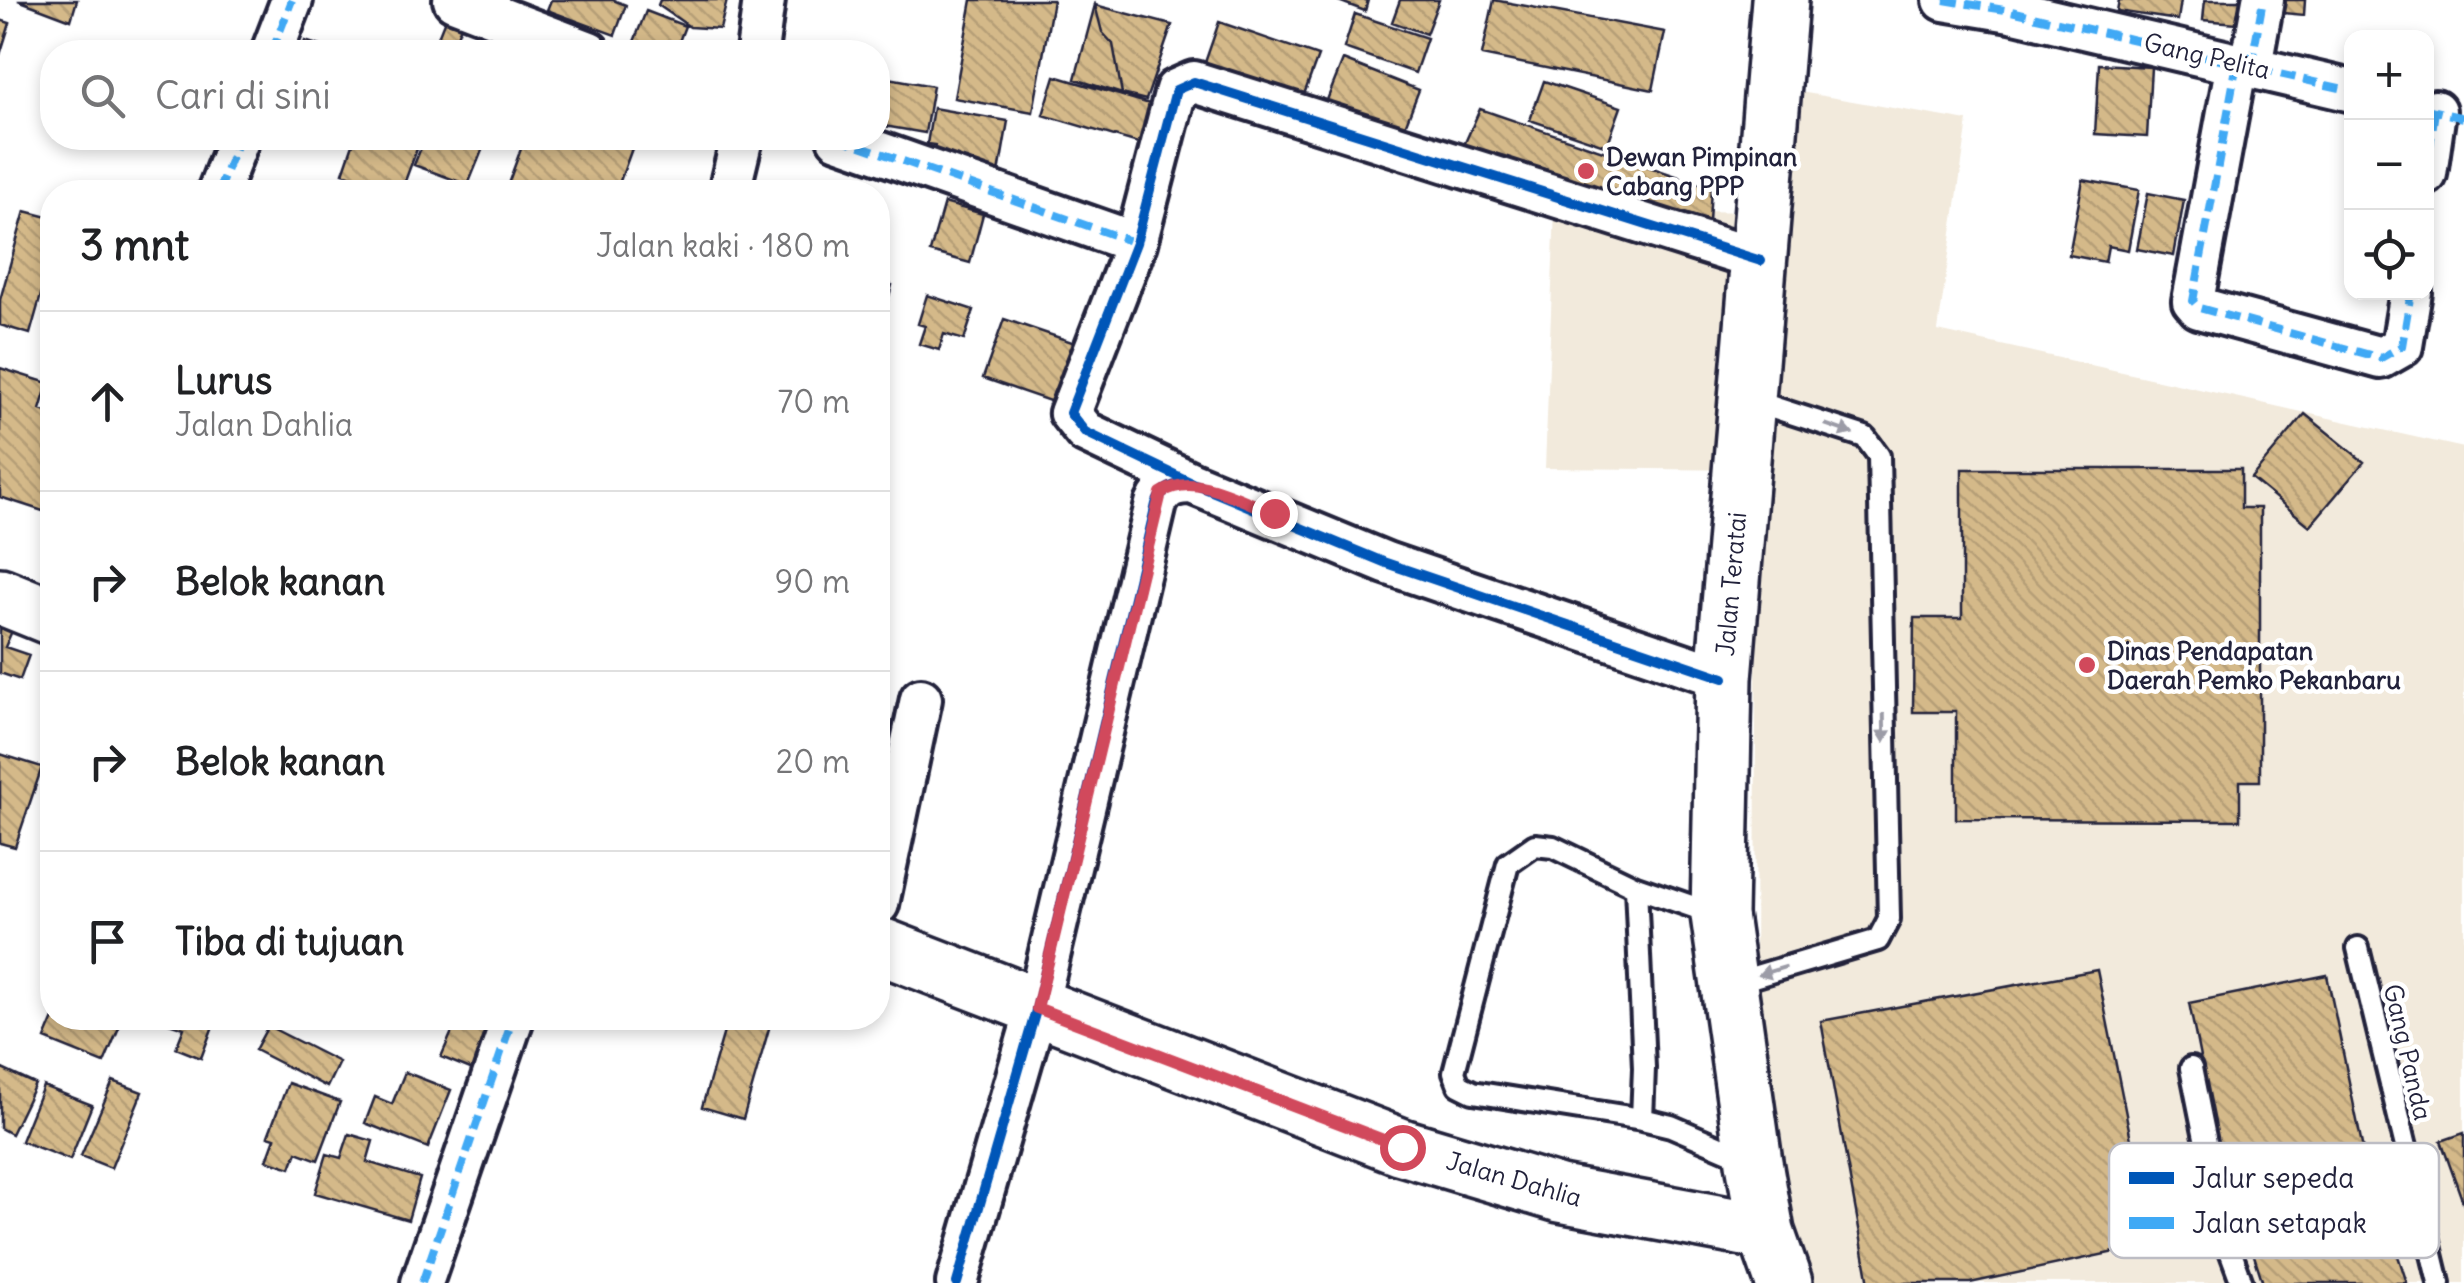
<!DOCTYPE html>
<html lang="id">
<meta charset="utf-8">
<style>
:root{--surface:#fff;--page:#f2f2f2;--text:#202124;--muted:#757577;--line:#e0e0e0}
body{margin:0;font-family:Delius,sans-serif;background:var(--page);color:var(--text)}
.controls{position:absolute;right:30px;top:30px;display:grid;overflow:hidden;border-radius:20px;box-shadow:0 5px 15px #0003}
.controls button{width:90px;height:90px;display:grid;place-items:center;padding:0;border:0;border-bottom:2px solid var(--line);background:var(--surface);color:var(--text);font:50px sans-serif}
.stop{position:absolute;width:30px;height:30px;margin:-22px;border:8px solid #d1495b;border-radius:50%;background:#fff}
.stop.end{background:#d1495b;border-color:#fff;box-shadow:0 2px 10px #0008}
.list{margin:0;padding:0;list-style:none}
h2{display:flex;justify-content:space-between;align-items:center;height:130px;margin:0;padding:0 40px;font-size:42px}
h2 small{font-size:32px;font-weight:400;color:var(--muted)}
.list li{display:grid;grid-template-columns:65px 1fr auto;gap:30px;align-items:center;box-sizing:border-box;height:180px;padding:0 40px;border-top:2px solid var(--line)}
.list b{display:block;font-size:38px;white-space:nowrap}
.list p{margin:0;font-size:32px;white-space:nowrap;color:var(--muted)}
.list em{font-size:32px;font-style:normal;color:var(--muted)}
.icon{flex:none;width:55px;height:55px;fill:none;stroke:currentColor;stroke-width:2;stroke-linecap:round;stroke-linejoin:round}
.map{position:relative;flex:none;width:2464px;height:1283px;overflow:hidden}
.search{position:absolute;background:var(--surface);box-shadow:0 5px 15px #0003;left:40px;top:40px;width:850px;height:110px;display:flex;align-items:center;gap:25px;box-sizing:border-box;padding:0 35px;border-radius:40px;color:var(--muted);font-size:38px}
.panel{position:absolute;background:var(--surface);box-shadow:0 5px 15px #0003;left:40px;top:180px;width:850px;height:850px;border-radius:40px}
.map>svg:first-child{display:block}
</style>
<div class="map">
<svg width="2464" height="1283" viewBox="0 0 2464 1283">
<defs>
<pattern id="building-back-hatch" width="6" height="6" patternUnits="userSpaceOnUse" patternTransform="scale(2.5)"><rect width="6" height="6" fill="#d4b989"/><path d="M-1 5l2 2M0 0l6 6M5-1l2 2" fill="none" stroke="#b69f77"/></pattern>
</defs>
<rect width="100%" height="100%" fill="#fff"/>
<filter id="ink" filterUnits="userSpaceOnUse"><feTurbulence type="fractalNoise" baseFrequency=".01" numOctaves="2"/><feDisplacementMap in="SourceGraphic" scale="20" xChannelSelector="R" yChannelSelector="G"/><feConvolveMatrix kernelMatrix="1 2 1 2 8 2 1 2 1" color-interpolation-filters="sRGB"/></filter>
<g filter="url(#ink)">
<path fill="#f2eadc" d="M1765,86L1968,121L1938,331L2464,448V1283H1813L1795,1232L1755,978L1757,470L1545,468L1555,209L1761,212Z"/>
<path fill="url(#building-back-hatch)" stroke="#22223b" stroke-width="2.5" d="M18,0H77L71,20Z
M551,0H613L626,5L615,35L547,10Z
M660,0H727L720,29L690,27L658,5Z
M972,0H1053L1033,112L954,98Z
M1336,0H1368L1365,11Z
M1400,0H1439L1426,34L1392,22Z
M1494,0L1665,32L1653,90L1482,55Z
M2119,0H2181L2178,20L2117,11Z
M2205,0H2251L2248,24L2203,20Z
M2273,0H2305L2304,15L2272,12Z
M1095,5L1102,32L1113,44L1122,94L1075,79Z
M1095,5L1172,25L1146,100L1122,94L1113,44L1102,32Z
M646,11L685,26L675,52H630Z
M1355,14L1427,38L1415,73L1344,48Z
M446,17L462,23L451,52H432Z
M0,20L10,23L0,55Z
M1219,22L1318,56L1298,111L1200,77Z
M101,41L130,52H97Z
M305,41L339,52H301Z
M387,43L417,52H384Z
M1343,60L1419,90L1400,139L1323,110Z
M2099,64L2151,67L2147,137L2095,134Z
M878,76L933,86L925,133L878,125Z
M1055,76L1160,107L1148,146L1043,115Z
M1544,81L1621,107L1607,146L1530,120Z
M933,108L1008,121L999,173L932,162L935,145L927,144Z
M1480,109L1711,188L1708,239L1460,154Z
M355,138H421L401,192L343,173Z
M425,138H487L468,185L414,165Z
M525,138H618L634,143L616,192H505Z
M2083,180L2139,190L2128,250L2108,246L2105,262L2069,255Z
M2148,193L2184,200L2174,256L2137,249Z
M944,203L983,214L970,263L930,252Z
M25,211L52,218V256L30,334L0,325V300Z
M878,281L892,285L878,337Z
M927,295L974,310L964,340L944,334L939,350L919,344L925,326L918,324Z
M1004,319L1087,347L1067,407L983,378Z
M0,368L48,383L40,410L52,414V514L0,497Z
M2305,414L2364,462L2310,526L2251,478Z
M1962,469H2241V508H2260V781H2240V820L1956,819V712H1913L1914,618H1962Z
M0,626L12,631L5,647L29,655L20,680L0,673Z
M0,754L42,767L15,847L0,843Z
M2097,970L2152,1244L1970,1283H1869L1821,1021Z
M2327,975L2368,1174L2229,1201L2189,1003Z
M54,1018H123L104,1063L45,1039Z
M154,1018H216L201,1058L176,1048L184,1028Z
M458,1018H474L496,1026L478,1072L441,1057Z
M728,1018H772L743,1119L702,1107Z
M268,1026L339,1062L327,1087L255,1050Z
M0,1068L35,1084L11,1134L0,1128Z
M405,1072L451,1090L428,1148L365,1123L375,1097L392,1104Z
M113,1081L142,1092L111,1168L81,1156Z
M288,1083L340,1102L318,1160L297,1152L291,1168L267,1160L275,1138L268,1136Z
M43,1086L92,1105L70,1160L21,1141Z
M2464,1133V1205L2441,1141Z
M349,1134L373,1141L367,1162L420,1178L408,1220L315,1193L327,1154L341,1158Z
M2379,1198L2407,1283H2263L2249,1240Z"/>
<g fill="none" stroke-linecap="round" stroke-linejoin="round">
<g stroke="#22223b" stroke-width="28">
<path id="lane" d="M1636,887L1553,847L1535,845L1508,864L1454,1072L1459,1085L1473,1092L1642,1119
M1717,915L1636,887L1644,1068L1642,1119L1671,1126L1748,1159
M2358,948L2439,1283
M1733,983L1878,940L1889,919L1879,456L1865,437L1748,399
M2191,1068L2225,1237L2242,1283"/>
</g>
<g stroke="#22223b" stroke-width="48">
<path id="street" d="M454,0L589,52
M1944,0L2011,11L2352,91
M272,52L292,0
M757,52L764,0
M2237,63L2193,301L2199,308L2381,358L2402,346L2411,292
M2251,66L2263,0
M838,138L1136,243
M2426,174L2435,111
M218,192L239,138
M729,192L742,138
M1724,678L1386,563L1192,483L1085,432L1070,413L1136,243L1176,90L1194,82L1761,261
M878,904L921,699
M422,1283L513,1018
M957,1283L1037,1007L1156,504C1163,487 1174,483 1192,483"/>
</g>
<g stroke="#22223b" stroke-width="62">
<path id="secondary" d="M1780,0L1724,678L1719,915L1754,1162L1766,1232L1784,1283
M0,596L52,617
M878,945L1402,1147L1560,1194L1766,1232"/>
</g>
<use href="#lane" stroke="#fff" stroke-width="20"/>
<use href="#street" stroke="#fff" stroke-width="40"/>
<use href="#secondary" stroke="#fff" stroke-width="55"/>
<path stroke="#3fa9f5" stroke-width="8" stroke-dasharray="15 8" stroke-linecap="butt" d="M1944,0L2011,11L2352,91
M272,52L292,0
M2237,63L2193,301L2199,308L2381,358L2402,346L2411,292
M2251,66L2263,0
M2426,109L2464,118
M838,138L1136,243L1138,236
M2426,174L2435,111
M218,192L239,138
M422,1283L513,1018"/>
<g stroke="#fff" stroke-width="16">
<path id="cycleway" d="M1724,678L1386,563L1192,483L1085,432L1070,413L1136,243L1176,90L1194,82L1761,261
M957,1283L1037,1007L1156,504C1163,487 1174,483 1192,483"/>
</g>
<use href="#cycleway" stroke="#0057b8" stroke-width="10"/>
</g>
<defs><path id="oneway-solid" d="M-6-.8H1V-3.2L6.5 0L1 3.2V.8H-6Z" transform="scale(2.5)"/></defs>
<g fill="#9c9ca7">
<use href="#oneway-solid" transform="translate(1839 429) rotate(19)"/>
<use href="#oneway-solid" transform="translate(1884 728) rotate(89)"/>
<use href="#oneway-solid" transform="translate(1772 971) rotate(163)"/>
</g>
</g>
<g fill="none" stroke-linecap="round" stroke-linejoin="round" filter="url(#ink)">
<path stroke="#d1495b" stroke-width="12" d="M1274,513C1239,500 1194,471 1161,493L1037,1008L1402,1147"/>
</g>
<g fill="#d1495b" stroke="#fff" stroke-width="4">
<circle cx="1586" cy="171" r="10"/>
<circle cx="2087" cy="665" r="10"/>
</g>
<g text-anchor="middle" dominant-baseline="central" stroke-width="9" stroke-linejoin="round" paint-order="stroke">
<g font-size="25" fill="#22223b" stroke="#fff">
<text transform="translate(2207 56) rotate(13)">Gang Pelita</text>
<text transform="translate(1731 584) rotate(-85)">Jalan Teratai</text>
<text transform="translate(2408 1052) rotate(77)">Gang Panda</text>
<text transform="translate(1514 1179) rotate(16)">Jalan Dahlia</text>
</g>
<g font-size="25" font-weight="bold" fill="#22223b" stroke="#fff" text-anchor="start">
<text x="1606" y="157">Dewan Pimpinan<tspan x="1606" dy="29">Cabang PPP</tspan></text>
<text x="2107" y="651">Dinas Pendapatan<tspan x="2107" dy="29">Daerah Pemko Pekanbaru</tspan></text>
</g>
</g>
<rect x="2109" y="1143" width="330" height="115" rx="15" fill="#fff" stroke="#bdbdc4" stroke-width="2.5"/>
<rect x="2129" y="1172" width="45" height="12" fill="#0057b8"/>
<rect x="2129" y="1217" width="45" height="12" fill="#3fa9f5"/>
<g font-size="28" fill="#22223b">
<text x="2192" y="1188">Jalur sepeda</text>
<text x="2192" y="1233">Jalan setapak</text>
</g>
</svg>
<div class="controls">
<button>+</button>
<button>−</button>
<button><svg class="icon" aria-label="locate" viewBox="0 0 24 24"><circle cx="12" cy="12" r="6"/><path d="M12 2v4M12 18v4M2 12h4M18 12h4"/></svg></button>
</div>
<div class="stop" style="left:1402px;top:1147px"></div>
<div class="stop end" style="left:1274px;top:513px"></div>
<div class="search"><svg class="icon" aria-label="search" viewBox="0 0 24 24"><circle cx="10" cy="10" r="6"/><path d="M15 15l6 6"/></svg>Cari di sini</div>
<section class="panel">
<h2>3 mnt<small>Jalan kaki · 180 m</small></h2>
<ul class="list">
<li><svg class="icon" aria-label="ahead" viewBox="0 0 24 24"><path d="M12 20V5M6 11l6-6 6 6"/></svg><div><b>Lurus</b><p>Jalan Dahlia</p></div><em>70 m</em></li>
<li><svg class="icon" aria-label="right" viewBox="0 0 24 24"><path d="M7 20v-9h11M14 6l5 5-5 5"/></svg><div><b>Belok kanan</b></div><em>90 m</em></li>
<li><svg class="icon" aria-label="right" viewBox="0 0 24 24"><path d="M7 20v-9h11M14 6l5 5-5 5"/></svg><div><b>Belok kanan</b></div><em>20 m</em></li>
<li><svg class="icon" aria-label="arrive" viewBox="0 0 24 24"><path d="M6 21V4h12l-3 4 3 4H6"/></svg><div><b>Tiba di tujuan</b></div></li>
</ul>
</section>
</div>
